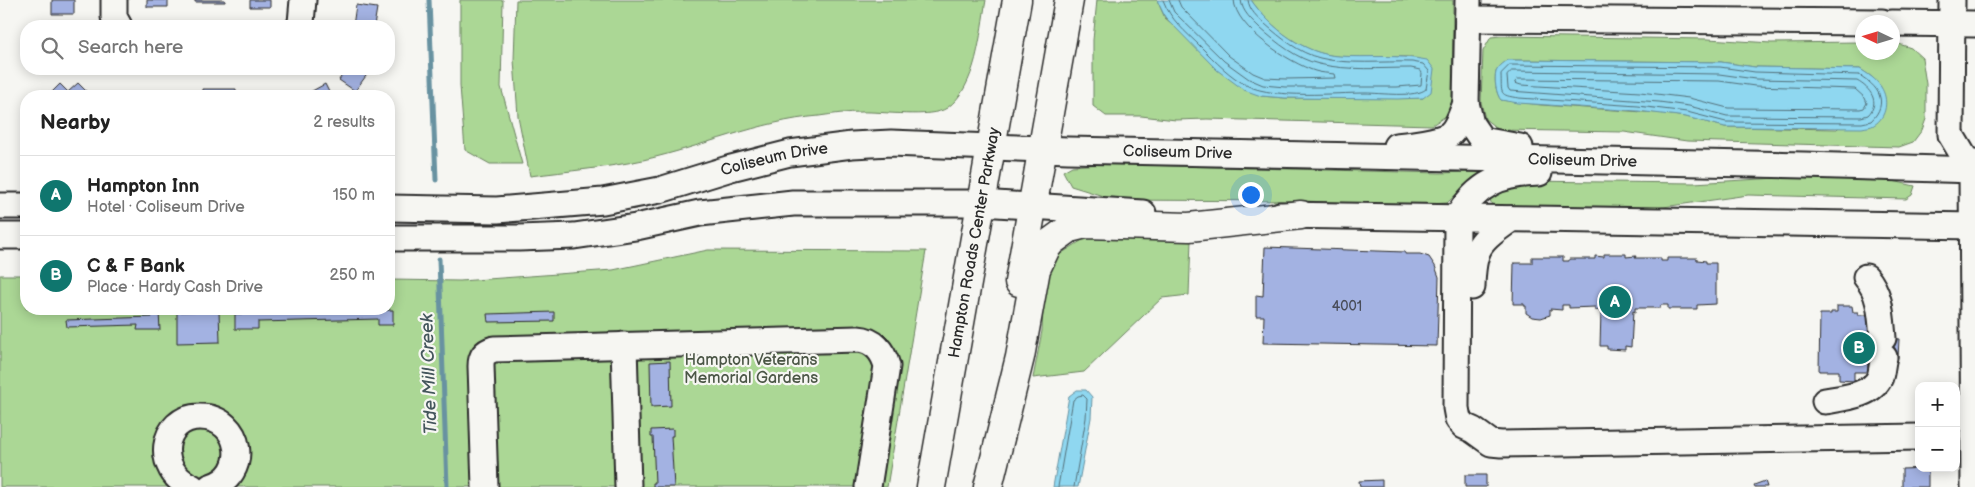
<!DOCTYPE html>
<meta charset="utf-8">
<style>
:root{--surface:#fff;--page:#f2f2f2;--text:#222;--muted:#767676;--line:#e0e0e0;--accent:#0f766e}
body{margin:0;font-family:"Balsamiq Sans",sans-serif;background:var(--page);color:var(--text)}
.controls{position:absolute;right:15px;bottom:15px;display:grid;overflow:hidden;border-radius:10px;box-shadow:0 2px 12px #0003}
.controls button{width:45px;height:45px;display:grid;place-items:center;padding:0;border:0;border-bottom:1px solid var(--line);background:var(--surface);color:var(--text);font:25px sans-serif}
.compass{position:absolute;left:1855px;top:15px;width:45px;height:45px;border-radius:50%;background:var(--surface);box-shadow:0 2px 12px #0003;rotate:274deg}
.you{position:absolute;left:1250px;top:194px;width:18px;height:18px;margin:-12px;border:4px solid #fff;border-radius:50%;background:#1a73e8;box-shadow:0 0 0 8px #1a73e833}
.badge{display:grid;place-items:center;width:32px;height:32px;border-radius:50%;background:var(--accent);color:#fff;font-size:16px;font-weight:700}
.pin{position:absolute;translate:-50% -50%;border:2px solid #fff;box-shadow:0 1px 5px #0006}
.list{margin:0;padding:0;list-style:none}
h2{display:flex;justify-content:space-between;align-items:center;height:65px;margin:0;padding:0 20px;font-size:21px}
h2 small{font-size:16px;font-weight:400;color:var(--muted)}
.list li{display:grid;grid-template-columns:32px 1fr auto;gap:15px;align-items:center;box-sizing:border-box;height:80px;padding:0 20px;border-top:1px solid var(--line)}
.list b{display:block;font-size:19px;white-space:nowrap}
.list p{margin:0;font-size:16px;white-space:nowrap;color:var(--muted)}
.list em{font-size:16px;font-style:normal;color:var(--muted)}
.icon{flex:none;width:28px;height:28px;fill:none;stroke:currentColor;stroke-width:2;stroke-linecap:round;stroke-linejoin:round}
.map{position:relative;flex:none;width:1975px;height:487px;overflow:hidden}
.search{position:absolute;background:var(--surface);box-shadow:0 2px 12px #0003;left:20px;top:20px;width:375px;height:55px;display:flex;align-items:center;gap:12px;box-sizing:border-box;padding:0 18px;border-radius:20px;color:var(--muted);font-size:19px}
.panel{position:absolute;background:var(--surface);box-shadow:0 2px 12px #0003;left:20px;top:90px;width:375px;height:225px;border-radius:20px}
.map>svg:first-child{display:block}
</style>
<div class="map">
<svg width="1975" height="487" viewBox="0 0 1975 487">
<rect width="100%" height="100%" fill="#f6f6f2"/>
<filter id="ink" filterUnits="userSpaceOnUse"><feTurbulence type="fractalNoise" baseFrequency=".02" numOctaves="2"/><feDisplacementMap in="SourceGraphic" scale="10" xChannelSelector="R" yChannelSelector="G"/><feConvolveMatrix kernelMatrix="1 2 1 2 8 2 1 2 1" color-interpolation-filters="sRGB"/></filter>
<g filter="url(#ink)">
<path fill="#abd795" stroke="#6b8160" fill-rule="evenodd" d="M460,0H503L501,87L522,164H490L465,150L460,86Z
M516,0H986C980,33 977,87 947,108C930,119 882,111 861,112C847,112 833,114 819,116C759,121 702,147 643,160C606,168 568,171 530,176L518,116L514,60Z
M1097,0H1157L1165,18L1261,96L1285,98H1423L1413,57C1388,56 1343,60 1320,53C1293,45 1267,23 1251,0H1453L1452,112L1432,125L1207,119L1176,120L1141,116H1106L1093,106V40Z
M1501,36L1708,39L1771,43L1862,42V52H1892L1893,42L1911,48L1922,58L1926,84V119L1922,130L1913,142L1899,147L1687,141L1624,132L1499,130L1485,119L1481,102L1483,51L1491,37ZM1508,60L1721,62L1755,67L1860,69L1872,77L1881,87L1837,129L1725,127L1686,117L1658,113L1541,105L1501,100C1496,94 1494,80 1496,72C1498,67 1504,63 1508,60Z
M1102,164L1440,173L1493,171L1461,190L1447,203L1415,205L1302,201L1116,200L1071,186L1063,171L1072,166Z
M1794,177L1884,179L1915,186L1912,195L1906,199L1748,195L1642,210L1499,208L1492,206L1490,199L1504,188L1520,181L1694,183Z
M1138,234L1191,240L1189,295L1162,298L1084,372L1033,378L1042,331L1044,288L1054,258L1084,239Z
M708,250L926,251L887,487H0V275H26V309H389V280L460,281L613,270Z"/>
<path fill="#8fd7f0" stroke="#6792a1" d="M1157,0H1251C1271,28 1304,54 1339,56C1368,58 1398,54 1427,60L1434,69L1431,92L1423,98L1398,99L1285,98L1261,96L1244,90L1217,70L1165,17Z
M1508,60L1721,62L1755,67L1860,69C1868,74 1876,79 1881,87C1889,99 1887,117 1874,125C1871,127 1866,127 1862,128L1725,127L1686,117L1638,111L1518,103L1501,100C1496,94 1494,80 1496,72C1498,67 1503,63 1508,60Z
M1077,390H1086L1092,397L1091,418L1078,487H1053L1069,396Z"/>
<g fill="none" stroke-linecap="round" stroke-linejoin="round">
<path stroke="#53707a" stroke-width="1" d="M1163,0C1171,21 1185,31 1201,47C1215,61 1230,77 1248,86C1276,99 1334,93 1366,93C1380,93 1416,98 1426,89L1429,71L1423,64L1412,62C1384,61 1347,65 1320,58C1299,53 1281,38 1265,24C1258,18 1249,10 1248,0
M1169,0L1174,12L1224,61L1249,79L1263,85L1285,87H1397L1421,85L1422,73L1420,70L1411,68C1381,68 1348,71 1319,64C1297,59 1277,43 1260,28C1252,20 1242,12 1241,0
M1178,0L1181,7L1229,56L1253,73L1265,78L1286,79L1335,78L1334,74C1328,73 1321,73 1315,71C1290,63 1235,28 1234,0
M1510,65L1720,67L1755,72L1859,75C1878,86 1890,102 1871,121L1862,123L1726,122L1687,112L1638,106L1519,98C1498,95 1502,94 1501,74Z
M1512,71L1719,74L1755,79L1857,81C1870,88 1881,102 1868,115L1861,117L1727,116L1689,106L1659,102L1510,91L1508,88L1507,76Z
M1518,79L1719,81L1755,86L1855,89L1865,98L1867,103L1864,108L1860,109L1728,108L1689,98L1640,92L1521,85L1515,83Z
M1058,487L1073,400L1078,396L1083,395L1087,399L1086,418L1074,487"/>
<path stroke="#6792a1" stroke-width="5" d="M429,0L436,180
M439,259L447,487"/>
</g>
<path fill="#a3b2e2" stroke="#2b2b2b" d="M52,0H74V14H52Z
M147,0H168V7H147Z
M195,0H225V2H195Z
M250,0H270V7H250Z
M356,5L377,8L374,26H353Z
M346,69H371L355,91L339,80Z
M78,83L91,96H48L60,84L68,92Z
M325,84L331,96H303Z
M203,89H236V96H203Z
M163,90H192V96H163Z
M1265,247L1405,252V254H1420L1429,257L1435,266L1439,277L1437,346L1263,343L1264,316H1256V295L1263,296Z
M1604,254H1626V257L1636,256L1635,258H1661V261H1667V258H1697V260L1706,261V263H1716V304L1697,305V309H1668V305H1661L1660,308H1635V312L1633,311L1631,347L1625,346V350L1607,349V346H1600L1601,311L1595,310V307L1569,308V305H1562V310L1550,309V315L1541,318L1532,317L1526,313V306H1524V304H1513L1514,263H1532V257H1563V261H1569V259H1595V256L1604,257Z
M1837,306H1852L1853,312H1858V315H1870L1869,338L1899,339L1898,358L1868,357V372H1854V381L1839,380V371H1819L1820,314H1831V312H1837Z
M393,310V325H378V319L258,322V329H235V314Z
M219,311L220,342L177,343V312Z
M152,312H159L160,330H137L138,325L67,327L66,320L152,317Z
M554,312V321L488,322L487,314Z
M670,361L671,406L651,407L650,362Z
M673,429V436H671L674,487H653V483H655L653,437H651V430Z
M1928,468V487H1902V469Z
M1465,475H1486V487H1465Z
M1382,480V487H1360L1359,481Z
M1765,481L1767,487H1755L1754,485Z"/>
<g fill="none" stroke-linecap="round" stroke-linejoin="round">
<g stroke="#2b2b2b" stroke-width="29">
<g id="minor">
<path d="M114,0V17L119,26"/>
<path d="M1468,0L1466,103L1471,124L1482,140L1520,147"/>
<path d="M1952,0L1951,135L1972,170"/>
<path d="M1468,19L1882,22"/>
<path d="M1892,23L1975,24"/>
<path d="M299,26L301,23L303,0"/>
<path d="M1396,146C1408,145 1441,141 1450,134C1458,127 1462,113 1466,103"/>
<path d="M1539,173C1501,174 1477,183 1457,218L1456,408L1458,419L1464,426L1473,430L1491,443L1501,444L1919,437"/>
<path d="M0,206H26"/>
<path id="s1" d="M389,208L497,210L603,201L660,190L731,168L790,153L852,145L891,143L1068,150L1804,165L1975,170"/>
<path d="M1280,215L1975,226"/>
<path d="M0,236H26"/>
<path d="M389,238H519L574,236L636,227L700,213L793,203H981L1143,213"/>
<path d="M1866,277C1881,294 1881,317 1883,338"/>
<path d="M1472,287C1473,246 1479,242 1511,219"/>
<path d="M624,345L628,487"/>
<path d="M1825,401C1842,398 1872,396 1880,377C1882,371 1882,363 1884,357"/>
<path d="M192,487C154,471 160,417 200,417C243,417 251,476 210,487"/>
<path d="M485,487L481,366C481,357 484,352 494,349L858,339C874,340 883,351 887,366L868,487"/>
<path d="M1974,487L1972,170L1975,162"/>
</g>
</g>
<g stroke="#2b2b2b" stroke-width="31">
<g id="major">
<path d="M1019,282L1069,0"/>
<path id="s2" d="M931,487L1017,0"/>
<path d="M988,487L1020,357L1036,269L1046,248L1052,241L1070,228L1086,224L1189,227L1301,215"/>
</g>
</g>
<use href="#minor" stroke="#f6f6f2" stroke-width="25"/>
<use href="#major" stroke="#f6f6f2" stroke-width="28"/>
</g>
</g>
<g text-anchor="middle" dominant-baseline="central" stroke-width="4.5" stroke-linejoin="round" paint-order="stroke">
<g font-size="14" fill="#494d59">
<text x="1347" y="306">4001</text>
</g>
<g font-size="16" fill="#2b2b2b" stroke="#f6f6f2">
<text stroke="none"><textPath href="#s1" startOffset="796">Coliseum Drive</textPath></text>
<text stroke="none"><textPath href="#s1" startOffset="391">Coliseum Drive</textPath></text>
<text stroke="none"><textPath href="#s1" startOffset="1201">Coliseum Drive</textPath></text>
<text stroke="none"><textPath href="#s2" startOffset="248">Hampton Roads Center Parkway</textPath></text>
</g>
<g font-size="16" fill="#4b5646" stroke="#f6f6f2">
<text x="751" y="360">Hampton Veterans<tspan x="751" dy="18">Memorial Gardens</tspan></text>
</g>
<g font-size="18" font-style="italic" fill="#44565c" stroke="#f6f6f2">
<text transform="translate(429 374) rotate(-92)">Tide Mill Creek</text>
</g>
</g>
</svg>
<div class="controls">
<button>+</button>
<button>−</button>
</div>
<svg class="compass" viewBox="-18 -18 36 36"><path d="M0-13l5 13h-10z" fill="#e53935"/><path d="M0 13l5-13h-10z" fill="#767676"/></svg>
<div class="you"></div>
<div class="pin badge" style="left:1615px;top:302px">A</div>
<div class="pin badge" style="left:1859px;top:348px">B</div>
<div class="search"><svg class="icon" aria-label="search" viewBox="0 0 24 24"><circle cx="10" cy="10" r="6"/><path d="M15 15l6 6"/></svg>Search here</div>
<section class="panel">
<h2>Nearby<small>2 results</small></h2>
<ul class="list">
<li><span class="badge">A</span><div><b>Hampton Inn</b><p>Hotel · Coliseum Drive</p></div><em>150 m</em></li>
<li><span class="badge">B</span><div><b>C &amp; F Bank</b><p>Place · Hardy Cash Drive</p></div><em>250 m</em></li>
</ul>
</section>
</div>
